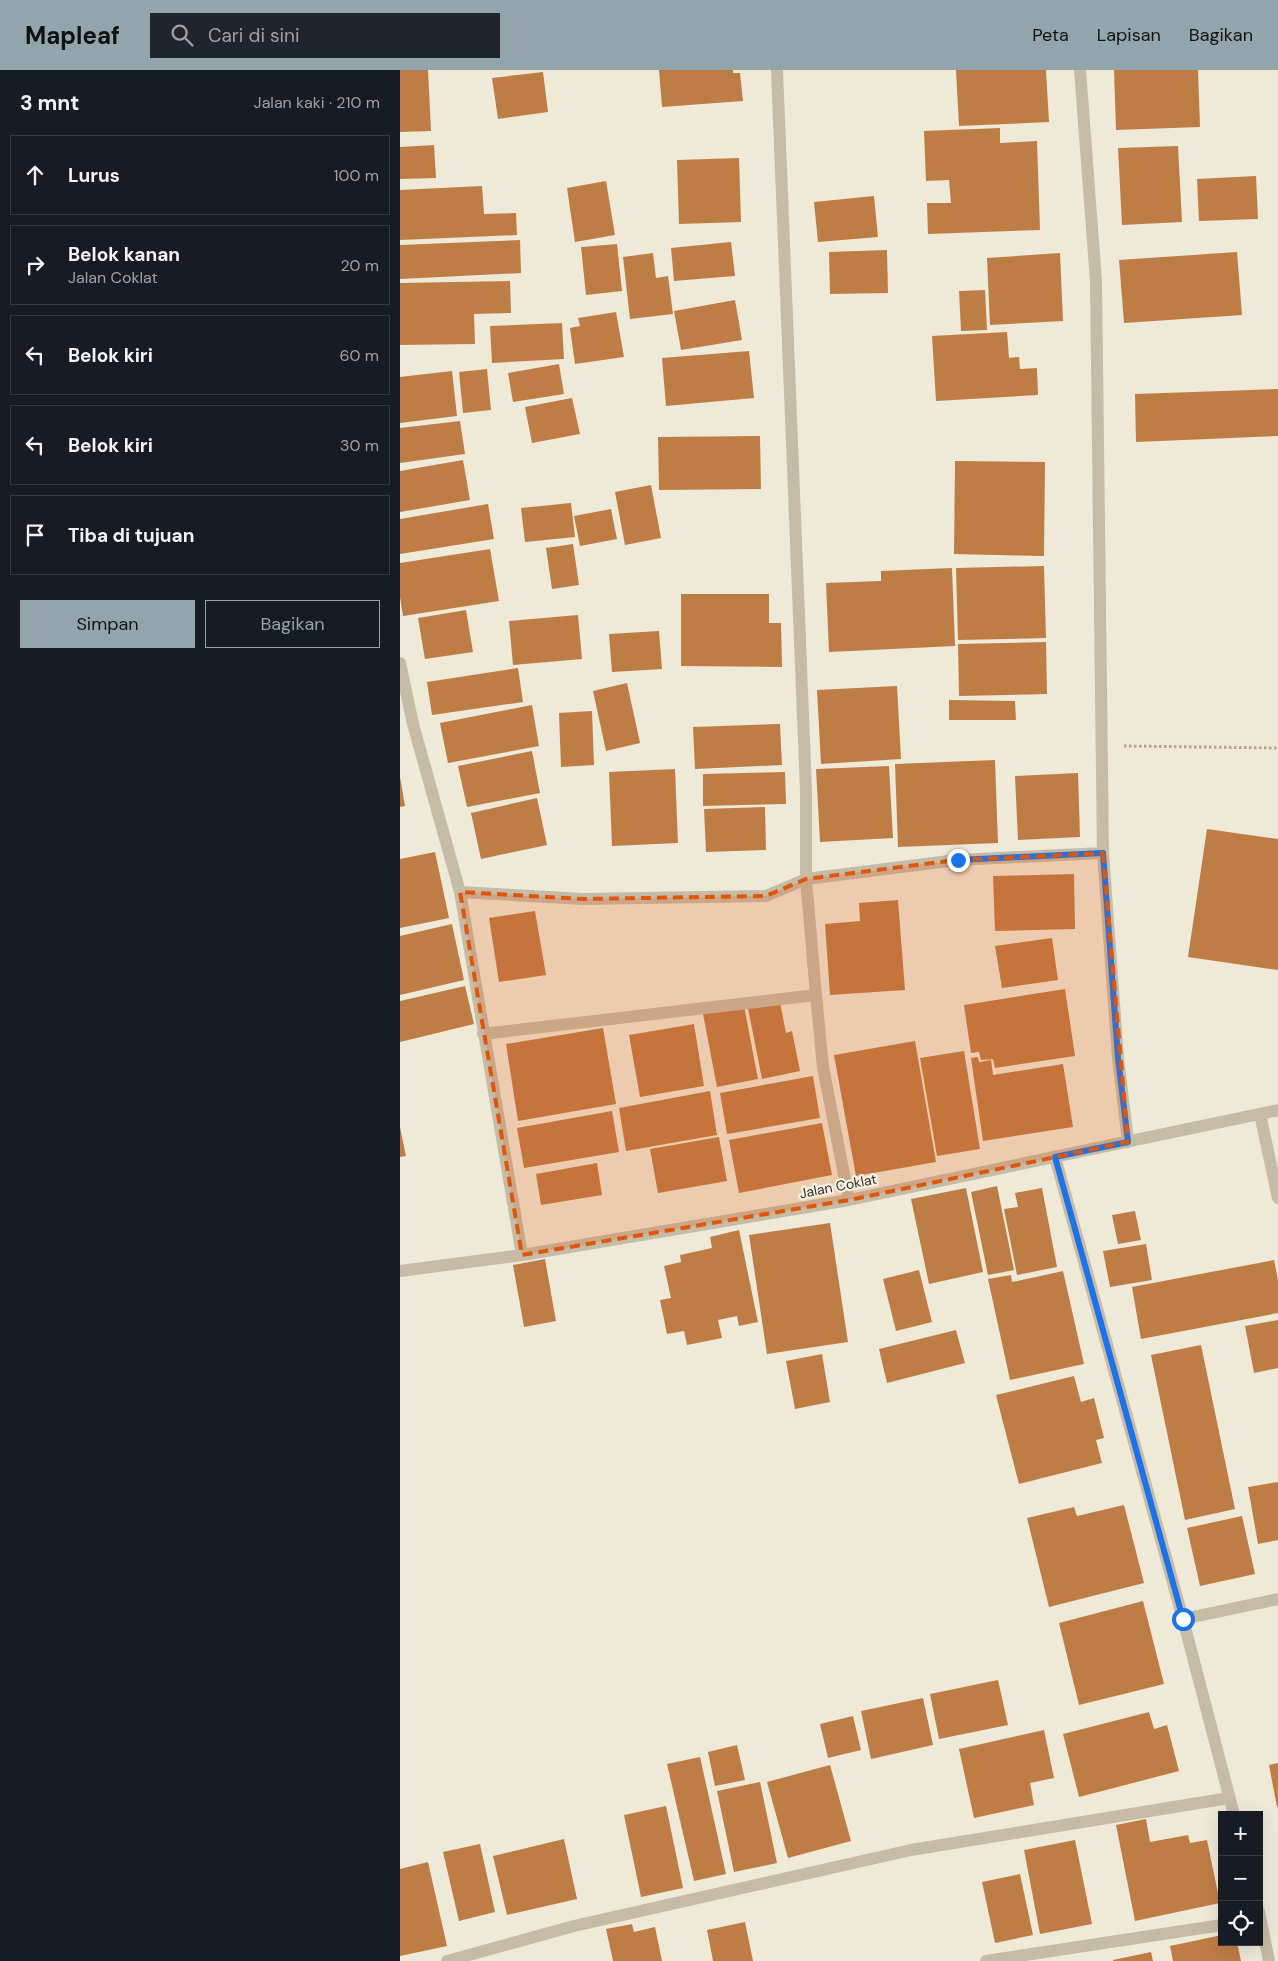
<!DOCTYPE html>
<html lang="id">
<meta charset="utf-8">
<style>
:root{--surface:#171b24;--page:#20242c;--text:#f1f3f6;--muted:#9ea1a6;--line:#363941;--accent:#92a4ac}
body{margin:0;font-family:"DM Sans",sans-serif;background:var(--page);color:var(--text)}
.controls{position:absolute;right:15px;bottom:15px;display:grid;overflow:hidden;border-radius:0px;box-shadow:0 5px 20px #0002}
.controls button{width:45px;height:45px;display:grid;place-items:center;padding:0;border:0;border-bottom:1px solid var(--line);background:var(--surface);color:var(--text);font:25px sans-serif}
.stop{position:absolute;width:15px;height:15px;margin:-11px;border:4px solid #1a73e8;border-radius:50%;background:#fff}
.stop.end{background:#1a73e8;border-color:#fff;box-shadow:0 1px 5px #0008}
.list{margin:0;padding:0;list-style:none}
h2{display:flex;justify-content:space-between;align-items:center;height:65px;margin:0;padding:0 20px;font-size:21px}
h2 small{font-size:16px;font-weight:400;color:var(--muted)}
.list li{display:grid;grid-template-columns:32px 1fr auto;gap:15px;align-items:center;box-sizing:border-box;height:80px;margin:0 10px 10px;padding:0 10px;border:1px solid var(--line);border-radius:0px}
.list b{display:block;font-size:19px;white-space:nowrap}
.list p{margin:0;font-size:16px;white-space:nowrap;color:var(--muted)}
.list em{font-size:16px;font-style:normal;color:var(--muted)}
.actions{display:flex;gap:10px;padding:15px 20px}
.actions a{flex:1;padding:11px 0;border:1px solid var(--accent);border-radius:0px;text-align:center;font-size:18px;color:var(--accent)}
.actions .main{background:var(--accent);color:#111}
.icon{flex:none;width:28px;height:28px;fill:none;stroke:currentColor;stroke-width:2;stroke-linecap:round;stroke-linejoin:round}
.map{position:relative;flex:none;width:878px;height:1891px;overflow:hidden}
header{display:flex;align-items:center;gap:30px;box-sizing:border-box;height:70px;padding:0 25px;background:var(--accent);color:#111}
header strong{font-size:24px}
nav{display:flex;gap:28px;margin-inline-start:auto;font-size:18px}
.search{width:350px;height:45px;background:var(--page);display:flex;align-items:center;gap:12px;box-sizing:border-box;padding:0 18px;border-radius:0px;color:var(--muted);font-size:19px}
main{display:flex}
aside{flex:1;background:var(--surface)}
.map>svg:first-child{display:block}
</style>
<header>
<strong>Mapleaf</strong>
<div class="search"><svg class="icon" aria-label="search" viewBox="0 0 24 24"><circle cx="10" cy="10" r="6"/><path d="M15 15l6 6"/></svg>Cari di sini</div>
<nav><a>Peta</a><a>Lapisan</a><a>Bagikan</a></nav>
</header>
<main>
<aside>
<h2>3 mnt<small>Jalan kaki · 210 m</small></h2>
<ul class="list">
<li><svg class="icon" aria-label="ahead" viewBox="0 0 24 24"><path d="M12 20V5M6 11l6-6 6 6"/></svg><div><b>Lurus</b></div><em>100 m</em></li>
<li><svg class="icon" aria-label="right" viewBox="0 0 24 24"><path d="M7 20v-9h11M14 6l5 5-5 5"/></svg><div><b>Belok kanan</b><p>Jalan Coklat</p></div><em>20 m</em></li>
<li><svg class="icon" aria-label="left" viewBox="0 0 24 24"><path d="M17 20v-9H6M10 6l-5 5 5 5"/></svg><div><b>Belok kiri</b></div><em>60 m</em></li>
<li><svg class="icon" aria-label="left" viewBox="0 0 24 24"><path d="M17 20v-9H6M10 6l-5 5 5 5"/></svg><div><b>Belok kiri</b></div><em>30 m</em></li>
<li><svg class="icon" aria-label="arrive" viewBox="0 0 24 24"><path d="M6 21V4h12l-3 4 3 4H6"/></svg><div><b>Tiba di tujuan</b></div></li>
</ul>
<div class="actions"><a class="main">Simpan</a><a>Bagikan</a></div>
</aside>
<div class="map">
<svg width="878" height="1891" viewBox="0 0 878 1891">
<rect width="100%" height="100%" fill="#efe9d8"/>
<path fill="#bf7d46" d="M0,0H28L31,61L0,62Z
M259,0H333V3H340L343,31L262,37Z
M556,0H646L649,52L559,56Z
M714,0H798L800,57L716,60Z
M143,2L148,42L98,49L92,8Z
M600,58V73L637,71L640,160L528,164L527,133H551L549,110L526,111L524,61Z
M34,75L36,108L0,109V77Z
M778,76L782,152L722,155L718,78Z
M339,88L341,152L279,154L277,90Z
M856,106L858,149L799,151L797,109Z
M206,111L215,165L175,172L167,118Z
M82,116L84,144L116,143L117,165L0,170V120Z
M474,126L478,167L418,172L414,132Z
M120,170L121,203L0,209V175Z
M331,172L335,206L274,211L271,178Z
M217,174L222,221L186,225L181,177Z
M487,180L488,223L430,224L429,182Z
M837,182L842,245L724,253L719,190Z
M253,183L256,208L268,206L273,244L230,249L223,187Z
M660,183L663,251L590,255L587,188Z
M110,211L111,243L74,244L75,274L0,275V213Z
M585,220L587,260L561,261L559,221Z
M335,230L342,270L281,280L274,241Z
M216,242L224,287L175,294L170,258L180,256L178,248Z
M162,253L164,289L92,293L90,256Z
M607,262L609,288L619,287L620,299L637,298L638,325L536,331L532,266Z
M349,281L354,328L266,336L262,288Z
M159,294L164,324L113,332L108,303Z
M87,299L91,340L63,343L59,302Z
M52,301L57,346L0,353V307Z
M878,319V366L736,372L735,324Z
M172,328L180,364L132,373L125,337Z
M60,351L65,384L0,393V358Z
M360,366L361,419L259,420L258,367Z
M63,390L70,430L0,442V401Z
M555,391L645,392L644,486L554,484Z
M251,415L261,468L225,475L215,422Z
M171,433L175,467L125,472L121,438Z
M88,434L94,469L0,484V449Z
M211,439L217,469L180,476L174,446Z
M173,474L179,515L152,519L146,478Z
M90,479L99,531L3,546L0,527V493Z
M644,496L646,568L558,570L556,498Z
M552,498L555,576L429,582L426,513L481,511V501Z
M281,524H369V553H381L382,597L281,596Z
M66,540L73,582L25,589L18,548Z
M178,545L182,589L113,595L109,551Z
M259,561L262,599L212,602L209,564Z
M646,572L647,624L559,626L558,574Z
M118,598L123,632L32,645L27,612Z
M227,613L240,673L206,681L193,621Z
M497,616L501,689L421,694L417,620Z
M549,630L615,631L616,650H549Z
M132,635L139,676L48,693L40,653Z
M192,641L194,695L161,697L159,643Z
M380,654L382,695L295,699L293,657Z
M132,681L140,723L67,737L58,696Z
M595,690L598,773L498,777L495,694Z
M489,696L493,768L420,772L416,699Z
M275,699L278,773L212,776L209,702Z
M385,702L386,734L303,736V704Z
M678,703L680,767L618,770L615,706Z
M0,707L5,736L0,737Z
M137,728L147,775L81,789L71,743Z
M365,737L366,780L306,782L304,739Z
M807,759L878,769V900L788,887Z
M35,782L49,848L0,858V789Z
M674,804L675,859L595,861L593,806Z
M498,830L505,920L430,925L425,854L460,851L459,833Z
M135,841L146,905L99,912L89,848Z
M52,854L64,910L0,925V866Z
M652,868L658,910L602,918L595,876Z
M65,916L74,954L0,972V931Z
M665,919L675,986L595,998L593,989H596L581,990L579,982L571,983L564,935Z
M380,932L386,963L392,961L400,1001L362,1009L348,938Z
M344,936L358,1009L317,1017L303,944Z
M294,954L304,1016L240,1027L229,965Z
M203,958L216,1034L118,1051L106,974Z
M515,971L536,1092L456,1106L434,985Z
M564,981L580,1079L537,1086L520,988Z
M578,987L579,992L591,990L593,1005L663,994L673,1057L583,1071L571,988Z
M413,1006L420,1048L327,1064L320,1023Z
M310,1021L317,1065L226,1081L219,1038Z
M212,1041L219,1082L124,1098L117,1058Z
M422,1053L432,1105L339,1123L329,1070Z
M0,1057L6,1086L0,1087Z
M319,1067L327,1111L258,1123L250,1079Z
M197,1093L202,1125L141,1135L136,1104Z
M597,1116L614,1200L588,1205L571,1122Z
M566,1118L583,1202L529,1214L511,1129Z
M642,1118L657,1197L617,1205L604,1139L618,1137L615,1123Z
M735,1141L741,1170L718,1174L712,1145Z
M430,1153L448,1272L367,1284L349,1165Z
M339,1160L358,1252L339,1256L337,1246L318,1250L322,1268L287,1275L284,1261L267,1264L260,1230L271,1228L264,1196L281,1192L280,1185L312,1178L310,1167Z
M746,1174L752,1210L710,1217L703,1181Z
M145,1189L156,1251L124,1257L113,1195Z
M874,1190L878,1210V1243L741,1269L732,1217Z
M519,1200L532,1252L496,1261L483,1209Z
M663,1201L684,1294L610,1310L588,1209L611,1205L612,1212Z
M878,1250V1298L854,1303L845,1256Z
M556,1260L565,1293L487,1313L479,1279Z
M801,1275L835,1439L785,1450L751,1285Z
M422,1284L430,1332L395,1339L386,1291Z
M674,1306L681,1332L694,1328L704,1368L696,1370L702,1393L619,1414L596,1325Z
M878,1412V1470L858,1474L848,1417Z
M724,1435L744,1513L649,1537L627,1448L674,1437L677,1446Z
M842,1446L855,1504L800,1516L787,1458Z
M743,1531L764,1614L679,1635L659,1553Z
M598,1610L608,1655L539,1669L530,1624Z
M523,1628L533,1675L471,1689L461,1641Z
M749,1642L754,1659L767,1655L779,1701L679,1727L663,1664Z
M453,1646L461,1680L428,1688L420,1654Z
M644,1660L654,1708L630,1713L634,1735L574,1748L559,1679Z
M337,1675L345,1710L315,1716L308,1682Z
M300,1687L326,1804L294,1811L267,1694Z
M878,1693V1737H877L869,1695Z
M430,1695L451,1771L388,1788L367,1712Z
M360,1712L377,1793L334,1802L317,1721Z
M266,1736L283,1818L241,1827L224,1745Z
M746,1749L750,1772L788,1765L790,1773L807,1770L820,1833L735,1851L716,1755Z
M164,1769L177,1829L107,1845L93,1786Z
M675,1770L692,1854L640,1864L624,1780Z
M80,1774L95,1842L59,1851L43,1782Z
M28,1792L47,1876L0,1886V1799Z
M620,1804L633,1865L595,1873L582,1812Z
M345,1852L353,1891H313L307,1860Z
M232,1854L234,1862L255,1857L262,1891H213L206,1859Z
M822,1865V1872H837L841,1891H773L770,1876Z
M751,1882L753,1891H713V1890Z"/>
<g fill="none" stroke-linecap="round" stroke-linejoin="round">
<path stroke="#b2a58f" stroke-width="3" stroke-dasharray="2.5 2.5" stroke-linecap="butt" d="M724,676L878,678"/>
<path stroke="#c6bba5" stroke-width="12" d="M860,1044L878,1128"/>
<path stroke="#c6bba5" stroke-width="12" d="M377,0L406,720V809L416,925L423,997L449,1130
M680,0L696,211L703,783L718,988L728,1072
M0,593L13,654L60,822L122,1185
M60,822L183,829L366,826L406,809L557,790L703,783
M83,964L416,925
M655,1087L783,1549L834,1745
M0,1201L122,1185L449,1130L878,1040
M783,1549L878,1529
M859,1841L869,1891
M47,1891L174,1856L511,1780L829,1728
M586,1891L822,1855"/>
</g>
<g fill="none" stroke-linecap="round" stroke-linejoin="round">
<path stroke="#1a73e8" stroke-width="6" d="M558,790L703,783L718,988L728,1072L655,1087L783,1549"/>
</g>
<path fill="#df570d" fill-opacity="0.2" stroke="#df570d" stroke-width="4" stroke-dasharray="10 6" stroke-linejoin="round" d="M703,783L728,1072L449,1130L122,1185L60,822L183,829L366,826L406,809L557,790Z"/>
<g text-anchor="middle" dominant-baseline="central" stroke-width="4.5" stroke-linejoin="round" paint-order="stroke">
<g font-size="14" fill="#322c26" stroke="#f7f2e3">
<text transform="translate(438 1116) rotate(-11)">Jalan Coklat</text>
</g>
</g>
</svg>
<div class="controls">
<button>+</button>
<button>−</button>
<button><svg class="icon" aria-label="locate" viewBox="0 0 24 24"><circle cx="12" cy="12" r="6"/><path d="M12 2v4M12 18v4M2 12h4M18 12h4"/></svg></button>
</div>
<div class="stop" style="left:783px;top:1549px"></div>
<div class="stop end" style="left:558px;top:790px"></div>
</div>
</main>
